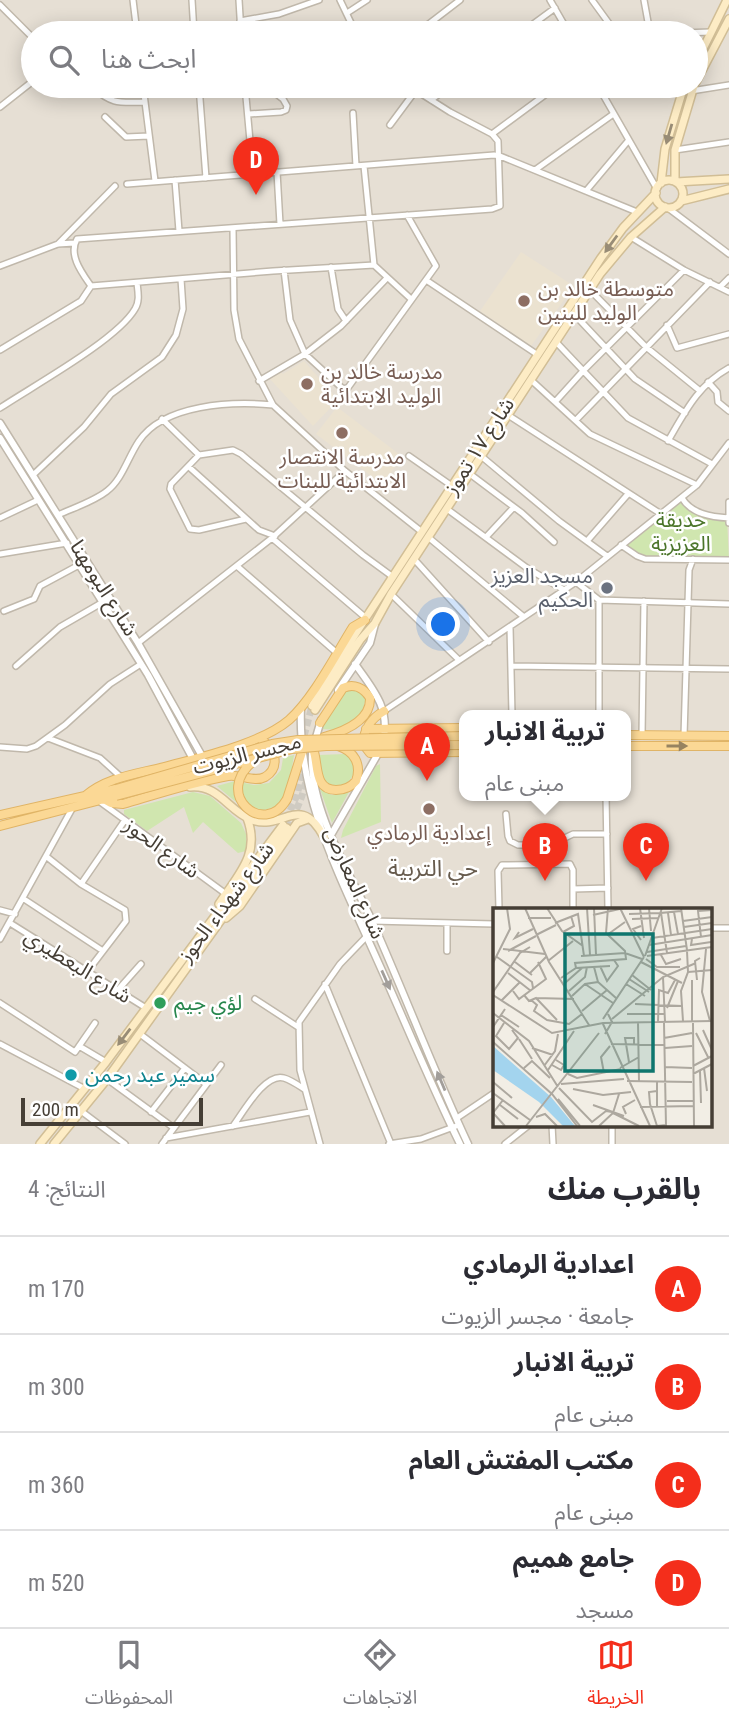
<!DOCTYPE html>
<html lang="ar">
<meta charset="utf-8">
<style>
:root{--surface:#fff;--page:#f7f7f7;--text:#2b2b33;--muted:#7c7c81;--line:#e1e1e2;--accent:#f42e1b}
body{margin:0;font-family:"Roboto Condensed","Noto Sans Arabic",sans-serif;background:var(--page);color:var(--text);direction:rtl}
.scale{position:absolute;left:21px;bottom:18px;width:182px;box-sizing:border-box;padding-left:7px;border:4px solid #453e35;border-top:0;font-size:19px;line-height:24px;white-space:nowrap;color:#453e35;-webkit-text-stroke:5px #fff;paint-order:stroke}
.you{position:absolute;left:444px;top:625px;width:24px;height:24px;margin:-18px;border:5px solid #fff;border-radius:50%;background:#1a73e8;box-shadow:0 0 0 10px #1a73e833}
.badge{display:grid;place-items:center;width:46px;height:46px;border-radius:50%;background:var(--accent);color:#fff;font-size:23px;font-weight:700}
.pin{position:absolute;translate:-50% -58px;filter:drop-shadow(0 2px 4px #0008)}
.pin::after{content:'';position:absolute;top:37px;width:24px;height:21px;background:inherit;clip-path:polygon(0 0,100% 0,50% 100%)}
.popup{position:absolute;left:459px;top:710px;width:172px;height:91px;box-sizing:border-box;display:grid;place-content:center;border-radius:14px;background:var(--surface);filter:drop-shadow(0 2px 5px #0005);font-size:23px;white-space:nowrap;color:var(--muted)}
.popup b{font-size:26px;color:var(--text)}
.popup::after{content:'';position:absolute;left:50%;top:100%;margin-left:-14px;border:14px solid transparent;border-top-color:var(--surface)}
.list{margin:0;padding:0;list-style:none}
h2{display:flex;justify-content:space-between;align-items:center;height:91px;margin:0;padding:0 28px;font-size:30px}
h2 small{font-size:23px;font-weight:400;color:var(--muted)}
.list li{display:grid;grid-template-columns:46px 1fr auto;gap:21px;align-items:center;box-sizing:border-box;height:98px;padding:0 28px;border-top:2px solid var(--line)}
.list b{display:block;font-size:26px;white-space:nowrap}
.list p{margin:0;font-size:23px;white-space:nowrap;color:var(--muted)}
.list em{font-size:23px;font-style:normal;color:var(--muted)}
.icon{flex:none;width:38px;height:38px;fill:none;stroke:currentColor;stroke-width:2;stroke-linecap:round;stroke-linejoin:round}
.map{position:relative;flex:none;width:729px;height:1144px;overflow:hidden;direction:ltr}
.search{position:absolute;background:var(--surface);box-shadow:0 4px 18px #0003;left:21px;right:21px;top:21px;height:77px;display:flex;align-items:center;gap:18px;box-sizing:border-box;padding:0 24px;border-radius:38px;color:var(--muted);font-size:26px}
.sheet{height:483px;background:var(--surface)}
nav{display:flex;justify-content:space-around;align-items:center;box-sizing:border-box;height:98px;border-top:2px solid var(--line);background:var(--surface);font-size:19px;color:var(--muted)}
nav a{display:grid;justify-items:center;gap:4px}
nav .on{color:var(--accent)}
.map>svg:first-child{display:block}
</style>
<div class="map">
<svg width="729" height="1144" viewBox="0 0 729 1144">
<rect width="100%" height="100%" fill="#f2eee5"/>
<path fill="#e6dfd4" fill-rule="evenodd" d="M0,0H729V1144H0ZM33,33H696V86H33ZM464,715H626V795H464ZM494,909H710V1125H494Z"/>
<path fill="#ebe2d0" d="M521,252L574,286L531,346L480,311Z
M304,361L338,400L313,426L270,379L281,372L283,374Z
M337,407L403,457L382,484L316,434Z"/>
<path fill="#d0e6af" d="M681,499L697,512L727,518L729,560L641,558L621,545Z
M355,689L366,698L362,713L338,730L321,729L344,691Z
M345,754L352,758L356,768C351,782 344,789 329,785L323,778L319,755Z
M294,755L289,787L283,803C251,819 242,807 217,786L235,781L254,785L269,783L281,770L283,758Z
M380,764L381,822L341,838L343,830L376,766Z
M320,789L332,795L349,792L332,823Z
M193,792L210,796L241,823L246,834V851L238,853L203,822L193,833L184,807L147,831L124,814V810Z"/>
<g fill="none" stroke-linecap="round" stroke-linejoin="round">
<path stroke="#cfcbc2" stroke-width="7" stroke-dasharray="7 3.5" stroke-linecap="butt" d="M304,736L312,706
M286,820L297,795L304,765
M287,828C304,797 310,778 308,742"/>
<g stroke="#c0b8ab" stroke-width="8">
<path id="minor" d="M133,0L137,33
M192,0L194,33
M239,0L241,33
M340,0L352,25L359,33
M550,0L569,33
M592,0L616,33
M644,0L650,33
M0,5L33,38
M347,13L367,0
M240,21L279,14L319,0
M417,33L460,0
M521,33L555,8
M681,33L711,32
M90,86C113,104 116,103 145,102
M143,86L155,181
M199,86L206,178
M245,86L253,174
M598,86L657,189
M691,91L729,85
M431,100L450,86
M0,107L33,81
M353,113L356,166
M249,114L281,112L286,110L287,106L283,99L266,86
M105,117L126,137L149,136
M390,125L416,90
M492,134L557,86
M675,150L729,142
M364,166L374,265L411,299
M535,170L612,115
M277,172L280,224
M175,180L179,231
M127,184L494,155L500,156L637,212
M586,191L628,141
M668,208L729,254
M233,228L234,310L239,339L273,405L345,471L422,532
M631,237L684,270L729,292
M58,244L115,186
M0,266L58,244L74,243
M331,267L338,309L346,321
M284,270L290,320L305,354L342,388L347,389L436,266L407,215
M426,280L538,355
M91,286C82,273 68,255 77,239L492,209L500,206L498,141L492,134L450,112L409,86
M91,286L273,271L374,265
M720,287L729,278
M590,290L646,347L699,390
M574,314L635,379L685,413
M667,325L677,348L729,334
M556,342L628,418L712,464
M0,350L81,301L91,286
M531,380L590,434L697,485
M259,381L305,354L341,326L387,278
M708,382L717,392L718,402L729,411
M555,402L583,371L684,270
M0,408C33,386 117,340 135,309C140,301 138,292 137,283
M508,415L661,514
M162,419L199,455L233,450L241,454L363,555L393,577
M576,420L710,282
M668,441C685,412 698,385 729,368
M199,455L171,484L170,489L190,529L199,530L246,519
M409,456L452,486
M481,456L559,521L607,556
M189,467L259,530L275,536
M470,474L522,513L554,542
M33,475L84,427L111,394L162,357L176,335L183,309L181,279
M682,498C691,514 712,517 729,518
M729,502V523
M447,509L527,568L564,590
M58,515C73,508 93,502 107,491C122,480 128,457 139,441C164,404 232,401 273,405
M0,518L38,500
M487,536L514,507
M428,537L524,617
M272,538L366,618
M587,541L628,494
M621,545L637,556L645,559L729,560
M0,554L67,543
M414,559L489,642
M238,567L337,653
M576,582L599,600L729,604
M391,594L459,660
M4,611L34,599L40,586L79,565
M510,627L512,715
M138,643L272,538L345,471
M16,666L60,627L110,598
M511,666L729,669
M384,711L576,582L697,485L729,443
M599,715V600
M642,735L644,601
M684,736L689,570L693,559
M48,738L100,758L122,778
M0,747L27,749L36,746L65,725L110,684L141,664
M606,795L608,909
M99,801L226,894
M506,814L508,836L510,841L518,845H550L573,834H607
M47,857L81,884L125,910L126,921L87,972
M81,884L125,820
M573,889L608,888
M24,899L103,951
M499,909L498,871L502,865L570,864L573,870V909
M0,910L15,914
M372,921L494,924
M10,923L146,1008
M710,928H729
M0,939L73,807
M447,951V923
M325,984L391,1144
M117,991L141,964
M255,999L298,1027
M0,1003L75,1052L95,1023
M140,1034L206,1084
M0,1044L85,1089
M79,1046L106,1062
M107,1079L174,1128
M81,1111L125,1144
M151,1112L185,1068
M457,1118L494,1093
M552,1125L553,1144
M612,1125V1144
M233,1126C243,1113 265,1072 284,1078C291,1080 298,1085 304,1089
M166,1138L310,1112
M162,1144L221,1065
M320,1144L300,1070L299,1022L340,964L367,936
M389,1144L421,1139L459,1125
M505,1144L529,1125"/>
</g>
<g stroke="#c0b8ab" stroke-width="9">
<path id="tertiary" d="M0,423L138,643L202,756
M0,438L148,675L193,759
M355,664C373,689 391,709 383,742
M338,690L370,643L375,624
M301,707C297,800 343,882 379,964C406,1024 431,1085 460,1144
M314,744L321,720
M312,754C309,809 351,875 373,923C406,997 434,1072 468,1144
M331,835L379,752"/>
</g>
<g stroke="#d1be96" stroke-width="10">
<path id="secondary" d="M696,63L727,0
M696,82L729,19
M655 194a14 14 0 1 1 28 0a14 14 0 1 1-28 0Z
M675,181V150L694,86
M676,182L729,179
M661,183L665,149L684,86
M681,201L729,189
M312,706L354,636L601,258L623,228L656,193
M315,710L360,640L375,623L391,594L600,274L631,237L665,207
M190,787C219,784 228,811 252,820C283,831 300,792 324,837
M219,904C238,875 261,854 247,818
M226,918L240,906L297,823L308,819
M40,1144L106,1062L283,825
M54,1144L107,1079L287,828"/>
</g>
<g stroke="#e0b466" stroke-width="10">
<path id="primary" d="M384,711C370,719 364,729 363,744L370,753L464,752
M320,723L343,688C354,683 364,688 370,698C371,721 342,732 324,737
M366,729L464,728
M626,735L729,736
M626,746H729
M313,749C319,763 313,790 336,790C344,790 351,787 356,781C362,764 354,751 338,746
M85,796C107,777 137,774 164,767C201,757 261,744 289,720C313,699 336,654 353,627L365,620
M104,799L111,803L123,804C157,794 193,782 228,776C241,774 254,783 265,777C280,768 276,749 263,741
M287,799L303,749
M0,815L116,789
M0,826L116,796"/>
</g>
<use href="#minor" stroke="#fff" stroke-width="5"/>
<use href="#tertiary" stroke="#fff" stroke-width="6"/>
<use href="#secondary" stroke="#fdecc5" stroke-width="7"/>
<use href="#primary" stroke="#fbd895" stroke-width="8"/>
<g stroke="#e0b466" stroke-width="10" stroke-linecap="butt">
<path id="primary-bridge" d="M255,760C211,793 264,839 287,799
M116,789L272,744L298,740L464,736
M116,796L292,749L326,746L464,745"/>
</g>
<use href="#primary-bridge" stroke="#fbd895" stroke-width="8"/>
</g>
<defs><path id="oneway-solid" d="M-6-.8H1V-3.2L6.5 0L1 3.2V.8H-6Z" transform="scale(1.75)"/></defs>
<g fill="#988c76">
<use href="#oneway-solid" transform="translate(669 134) rotate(106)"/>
<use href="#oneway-solid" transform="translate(611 244) rotate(126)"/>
<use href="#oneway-solid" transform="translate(124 1037) rotate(127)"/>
</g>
<use fill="#978360" href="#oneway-solid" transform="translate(677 746)"/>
<g fill="#a29e9a">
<use href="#oneway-solid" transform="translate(386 980) rotate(66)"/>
<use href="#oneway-solid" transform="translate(441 1081) rotate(-113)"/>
</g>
<g fill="#8d6e63" stroke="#fff" stroke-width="2.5">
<circle cx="524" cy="301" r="7"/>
<circle cx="307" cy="384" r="7"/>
<circle cx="342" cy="433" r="7"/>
<circle cx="429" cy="809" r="7"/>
</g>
<circle fill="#6b7280" stroke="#fff" stroke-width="2.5" cx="607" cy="588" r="7"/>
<circle fill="#2e9e5b" stroke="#fff" stroke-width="2.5" cx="160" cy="1003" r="7"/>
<circle fill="#0f9aa8" stroke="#fff" stroke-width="2.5" cx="71" cy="1075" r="7"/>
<g text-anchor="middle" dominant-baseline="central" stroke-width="5" stroke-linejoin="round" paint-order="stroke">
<g font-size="21" fill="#785e54" stroke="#fff" text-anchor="start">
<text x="538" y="289">متوسطة خالد بن<tspan x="538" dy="24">الوليد للبنين</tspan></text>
<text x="321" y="372">مدرسة خالد بن<tspan x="321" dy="24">الوليد الابتدائية</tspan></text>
<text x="342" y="457" text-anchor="middle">مدرسة الانتصار<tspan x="342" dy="24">الابتدائية للبنات</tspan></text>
<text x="429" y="833" text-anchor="middle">إعدادية الرمادي</text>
</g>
<g font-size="21" fill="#453e35" stroke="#fff">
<text transform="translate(479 446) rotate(-57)">شارع ١٧ تموز</text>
<text transform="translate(104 588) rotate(58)">شارع البومهنا</text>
<text transform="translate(247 754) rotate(-14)">مجسر الزيوت</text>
<text transform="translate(162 848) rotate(36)">شارع الحوز</text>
<text transform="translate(355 883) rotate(66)">شارع المعارض</text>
<text transform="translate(226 902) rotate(-53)">شارع شهداء الحوز</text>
<text transform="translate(78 966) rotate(32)">شارع البعطيري</text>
</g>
<g font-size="21" fill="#4b752a" stroke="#fff">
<text x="681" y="520">حديقة<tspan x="681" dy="24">العزيزية</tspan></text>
</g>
<g font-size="21" fill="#5b616d" stroke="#fff" text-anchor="end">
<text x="593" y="576">مسجد العزيز<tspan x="593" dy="24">الحكيم</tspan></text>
</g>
<g font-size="21" fill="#27864d" stroke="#fff" text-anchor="start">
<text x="174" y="1003">لؤي جيم</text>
</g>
<g font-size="21" fill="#0d838f" stroke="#fff" text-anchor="start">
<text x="85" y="1075">سمير عبد رحمن</text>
</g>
<g font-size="23" fill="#675b4d" stroke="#fff">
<text x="433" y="868">حي التربية</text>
</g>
</g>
<g transform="translate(493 908)">
<rect width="219" height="219" fill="#f2eee5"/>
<path d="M0,138L58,189L82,218H70L46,194L0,162Z" fill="#a3d4ee"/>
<path fill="none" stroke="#ada89f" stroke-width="2" d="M32,0L56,54L96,117M54,0L69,23L90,38M94,0L97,47M101,0L103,47M127,0L151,49M147,0L151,30M156,0L158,23M188,0L194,42M181,4L185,26M175,5L178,27M136,6L167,5M100,7L131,0M35,10H58M139,11L166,10M190,13L219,9M62,15L85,6L91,48M191,19L219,15M26,24L22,30L40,21M70,24L81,18L78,8M43,27L63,17M114,27L132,14M208,29L205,3L219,2M159,30L219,21M199,31L198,37L218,34M148,32L140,21L148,18M156,37L219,27M10,41L52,46M213,41L209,84L217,113M15,43L43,28M154,44L193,38M174,45L168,5L188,3M168,47L173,56L188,51M88,48L132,45L149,51M152,48L169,0M154,48L219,39M4,49L39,74L40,80M153,51L164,59H187M55,53L80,33M22,54L39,67M148,54L189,75M0,55L17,21L14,0M107,58L114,73L125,58L121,52M101,59L105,74L123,90M83,60L82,55L133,51L132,43L113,25L115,0M195,64L219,62M15,65L38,83M37,65L53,49M139,67L158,82M170,69L172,114M68,70L83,60L117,58M136,71L156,84M199,72V114M204,72L202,53L207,50M72,75L89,60M92,76L120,95M133,76L152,88M20,83L26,91L53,71L45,54M76,83L92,69L94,59M0,84L27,45L37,39M0,87L59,125L110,115L219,113M31,87L36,93L43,90L64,112M79,88L92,76L105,74M43,90L81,91M38,92L44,97L41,103L54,112L76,116L89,106M8,93L27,74M142,96L189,98M174,100L185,73M89,103L114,82M0,105L36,133L65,179M134,106H172M8,107L26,119M110,111L151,49M119,111L170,69L203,55M190,113L188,83L195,64L194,43M165,114L166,82L175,85L182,72M11,115L3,128L16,141L25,130L19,122M145,115L146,173M171,115L173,218M200,115L201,218M110,116L157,218M0,119L12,101M210,122L219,142M203,125L215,149M112,126L119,114L115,106M171,130L199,125M26,131L39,151M0,134L59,186L84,218M118,136L171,137M39,140L60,147M172,140L199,138M136,154L132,130H141V137M59,157L68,162L71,157L63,152M51,158L62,143L65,126M200,158L219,148M172,159L199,160M31,160L39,153L57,170M127,160L146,149M211,160L214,183M55,162L81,123M207,163L208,195M111,165L108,149L117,138M75,166L84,170L128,161M200,166L219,156M134,173L199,174M0,174L19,190M164,174V199M68,176L131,171M66,180L99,214L113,203L119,204M80,181L110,187L138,184M164,183L156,184L157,196L164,218L173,217M0,185L37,212M65,191L87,218M10,192L0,205L12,218M174,193H200M7,197L25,211M100,197L131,208M147,199L200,198M120,205L146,218M133,206L130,199L142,192M43,209L52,206L64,218M33,218L106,125M106,218L120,205L126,186"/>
<path fill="#0f766e" fill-opacity="0.15" stroke="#0f766e" stroke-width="3.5" d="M72,26H160V163H72Z"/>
<rect width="219" height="219" fill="none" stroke="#453e35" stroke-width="3.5"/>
</g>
</svg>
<div class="scale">200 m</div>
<div class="you"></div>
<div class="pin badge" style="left:427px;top:781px">A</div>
<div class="pin badge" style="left:545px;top:881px">B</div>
<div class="popup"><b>تربية الانبار</b>مبنى عام</div>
<div class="pin badge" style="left:646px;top:881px">C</div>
<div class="pin badge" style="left:256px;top:195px">D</div>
<div class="search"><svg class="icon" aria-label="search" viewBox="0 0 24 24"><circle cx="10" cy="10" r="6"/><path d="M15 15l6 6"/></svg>ابحث هنا</div>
</div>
<section class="sheet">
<h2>بالقرب منك<small>النتائج: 4</small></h2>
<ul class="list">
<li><span class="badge">A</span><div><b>اعدادية الرمادي</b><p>جامعة · مجسر الزيوت</p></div><em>170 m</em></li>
<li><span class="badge">B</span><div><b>تربية الانبار</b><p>مبنى عام</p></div><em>300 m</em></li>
<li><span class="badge">C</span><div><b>مكتب المفتش العام</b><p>مبنى عام</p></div><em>360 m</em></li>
<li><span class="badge">D</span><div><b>جامع هميم</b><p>مسجد</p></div><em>520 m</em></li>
</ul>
</section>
<nav>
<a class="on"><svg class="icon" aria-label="map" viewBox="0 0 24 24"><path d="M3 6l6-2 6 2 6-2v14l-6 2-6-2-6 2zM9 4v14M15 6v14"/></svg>الخريطة</a>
<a><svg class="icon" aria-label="directions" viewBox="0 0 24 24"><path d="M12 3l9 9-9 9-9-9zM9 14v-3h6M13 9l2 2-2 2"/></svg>الاتجاهات</a>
<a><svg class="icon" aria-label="saved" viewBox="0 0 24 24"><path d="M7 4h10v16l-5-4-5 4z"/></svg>المحفوظات</a>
</nav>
